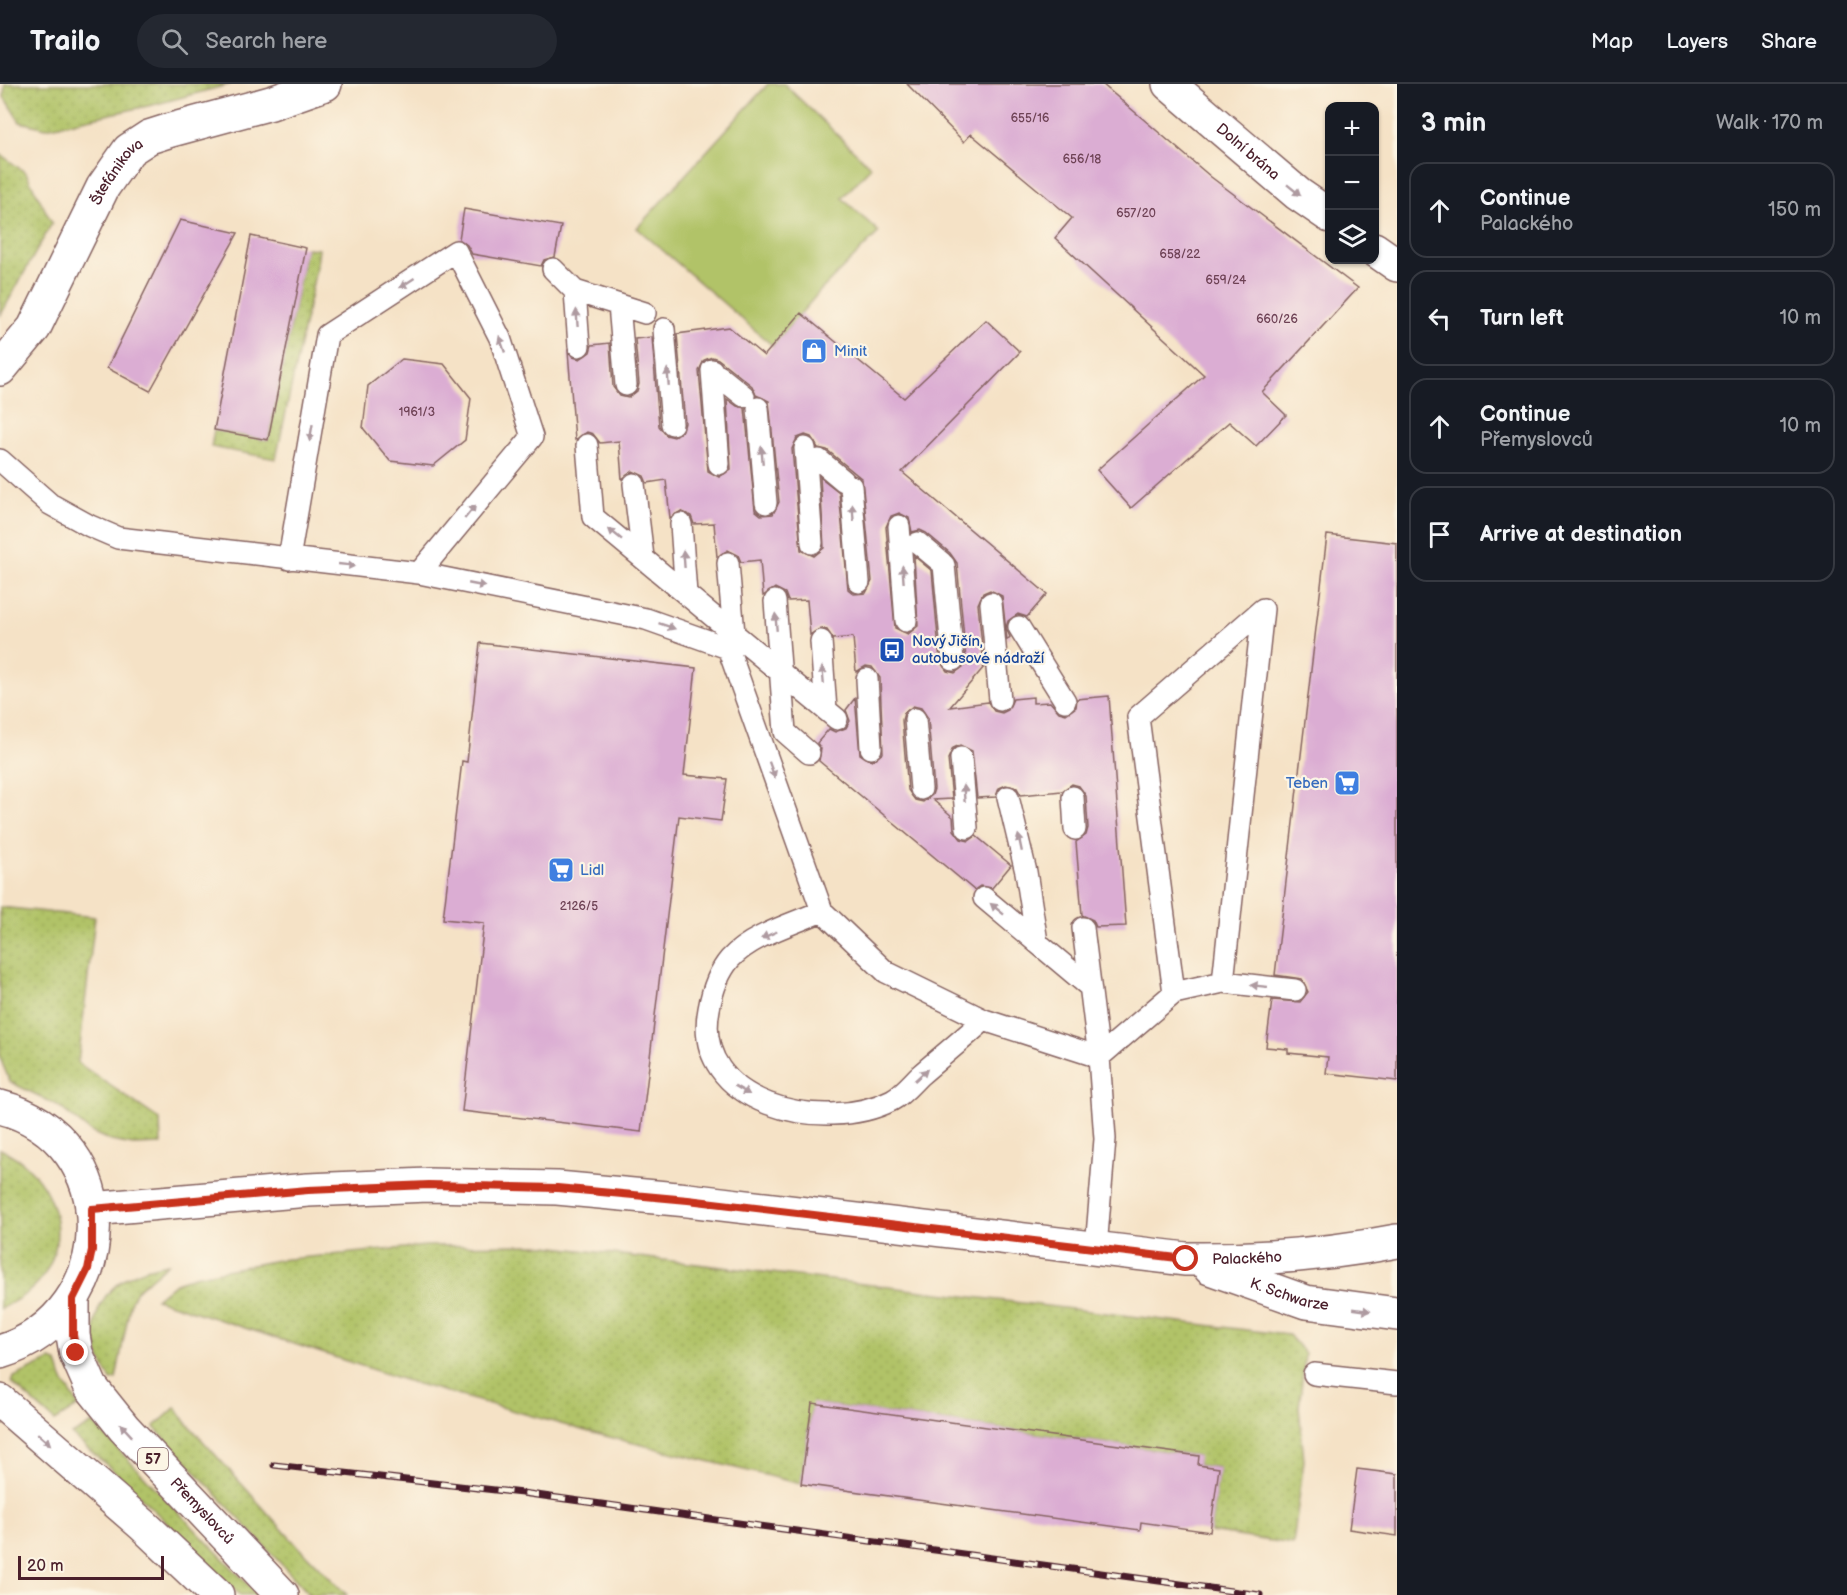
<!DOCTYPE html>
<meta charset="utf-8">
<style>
:root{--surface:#171b24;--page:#242831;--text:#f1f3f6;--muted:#9ea1a6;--line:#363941}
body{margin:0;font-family:"Balsamiq Sans",sans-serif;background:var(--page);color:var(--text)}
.controls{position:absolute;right:18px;top:18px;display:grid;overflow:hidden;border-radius:12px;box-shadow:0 2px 4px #0004}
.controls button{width:54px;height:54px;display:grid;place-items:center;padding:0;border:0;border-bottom:2px solid var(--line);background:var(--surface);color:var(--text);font:30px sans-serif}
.scale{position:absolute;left:18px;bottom:15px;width:146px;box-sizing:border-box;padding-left:6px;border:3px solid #4a1f2b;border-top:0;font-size:16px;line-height:21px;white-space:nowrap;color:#4a1f2b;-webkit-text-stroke:4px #fcf5e5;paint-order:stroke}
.stop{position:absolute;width:18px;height:18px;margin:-14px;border:4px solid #c8321e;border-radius:50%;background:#fff}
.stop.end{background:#c8321e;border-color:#fff;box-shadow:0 2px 6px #0008}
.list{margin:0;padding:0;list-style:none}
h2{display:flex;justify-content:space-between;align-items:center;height:78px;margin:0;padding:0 24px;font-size:26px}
h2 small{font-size:20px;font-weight:400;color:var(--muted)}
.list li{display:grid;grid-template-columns:39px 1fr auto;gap:18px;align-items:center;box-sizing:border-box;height:96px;margin:0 12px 12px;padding:0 12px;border:2px solid var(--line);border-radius:18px}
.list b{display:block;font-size:22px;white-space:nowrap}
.list p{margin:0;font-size:20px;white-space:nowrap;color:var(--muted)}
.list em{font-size:20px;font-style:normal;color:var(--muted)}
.icon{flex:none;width:33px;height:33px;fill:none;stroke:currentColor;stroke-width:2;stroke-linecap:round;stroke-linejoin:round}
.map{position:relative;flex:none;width:1397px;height:1511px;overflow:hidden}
header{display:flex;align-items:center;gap:36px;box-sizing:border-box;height:84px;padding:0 30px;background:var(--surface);border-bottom:2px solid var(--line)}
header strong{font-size:28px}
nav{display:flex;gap:33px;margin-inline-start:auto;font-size:21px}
.search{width:420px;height:54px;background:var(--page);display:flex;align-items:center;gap:15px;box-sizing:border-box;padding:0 21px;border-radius:33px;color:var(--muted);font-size:22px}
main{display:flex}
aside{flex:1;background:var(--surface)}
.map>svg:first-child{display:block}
</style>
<header>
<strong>Trailo</strong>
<div class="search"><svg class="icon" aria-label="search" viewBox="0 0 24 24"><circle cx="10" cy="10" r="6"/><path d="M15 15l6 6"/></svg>Search here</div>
<nav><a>Map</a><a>Layers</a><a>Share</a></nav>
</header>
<main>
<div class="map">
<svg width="1397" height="1511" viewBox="0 0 1397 1511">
<defs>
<pattern id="grass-dots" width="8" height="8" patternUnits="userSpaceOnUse" patternTransform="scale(1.5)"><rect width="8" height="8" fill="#b1c367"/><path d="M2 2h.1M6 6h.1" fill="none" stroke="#9aa75a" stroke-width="1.8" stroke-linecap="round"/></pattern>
</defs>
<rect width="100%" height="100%" fill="#fcf5e5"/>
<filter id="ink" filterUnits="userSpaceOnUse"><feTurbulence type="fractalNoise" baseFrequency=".0167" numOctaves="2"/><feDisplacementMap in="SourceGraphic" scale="12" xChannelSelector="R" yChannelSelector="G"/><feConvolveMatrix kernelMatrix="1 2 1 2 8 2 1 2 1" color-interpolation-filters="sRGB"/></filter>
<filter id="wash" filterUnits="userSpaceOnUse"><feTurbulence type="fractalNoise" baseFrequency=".008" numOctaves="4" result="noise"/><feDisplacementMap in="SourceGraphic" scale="24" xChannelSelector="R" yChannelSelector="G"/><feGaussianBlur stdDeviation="1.35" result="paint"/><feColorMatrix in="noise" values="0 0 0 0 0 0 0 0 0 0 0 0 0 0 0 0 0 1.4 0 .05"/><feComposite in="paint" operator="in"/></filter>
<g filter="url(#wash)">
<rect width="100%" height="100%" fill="#f5e2c6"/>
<path fill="url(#grass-dots)" stroke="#7e7149" stroke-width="1.5" d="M5,0H231L157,20L46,44L20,38L4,13Z
M0,70L26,89L52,139L0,232Z
M306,164L319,165L317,180L276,375L211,363L214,346L268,356Z
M0,823L95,833L78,979L160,1036L161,1060L133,1061L111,1057L91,1048L57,1021L10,998L0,974Z
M0,1065C49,1085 76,1150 41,1195C30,1209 16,1217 0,1225Z
M538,1161L1289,1251L1305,1270L1299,1323L1304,1376L1293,1460L1210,1448L1219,1384L1198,1381V1372L820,1320L811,1327L801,1400L593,1349L414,1299L156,1215L174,1200L194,1192L278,1176L426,1162Z
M168,1180L138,1205L131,1216L116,1295L111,1296C74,1238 103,1189 168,1180Z
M50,1276L57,1278L62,1295L79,1322L55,1337L12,1299L14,1293Z
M176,1323L186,1338L292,1456L347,1511H310L154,1343Z
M93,1339L258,1511H240L116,1389L72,1351Z"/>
<path fill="#b1c367" stroke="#7e7149" stroke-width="1.5" d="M768,0H784L871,83L842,114L879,148L820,207L773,262L637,144Z"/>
<g id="blocks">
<path fill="#dbadd3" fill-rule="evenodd" d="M907,0H1102L1211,93L1358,204L1262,308L1286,331L1256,362L1229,338L1131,424L1097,386L1204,291L1055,154L1072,134L971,50L964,58Z
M464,125L561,142L555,173L544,176L541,182L472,170L467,161L459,155Z
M180,136L238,149L150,307L107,284Z
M251,152L306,164L268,356L214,346Z
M801,229L904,314L986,236L1020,268L902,388L1047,510L1027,533L1018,530L1008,537L1006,544L1010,553L1007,556L1002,512L990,506L983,509L978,520L984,583L950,623L988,618L994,627L1002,629L1008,626L1013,615L1033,613V619L1050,618L1059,628L1066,630L1076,623L1077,615L1109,612L1126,842L1096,843L1093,836L1082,831L1076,758L1086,751L1088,744L1086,712L1079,702L1072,700L1062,707L1021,711L1017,704L1006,701L999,704L996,713L977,714L972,667L960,661L953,664L948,675L952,715L933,716L953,733L954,746L961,755L969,757L976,752L1011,781L992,804L980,802L974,806L819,677L821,665L817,659L829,645L835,648L846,644L850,637L846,626L855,614L860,670L872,677L883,669L880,594L872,583L866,582L856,588L853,553L833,555L827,546L821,544L810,551L807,516L788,517L785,509L775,504L763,512L760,476L741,478L738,471L728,466L717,473L714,439L694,440L691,432L681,427L670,434L666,396L647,399L644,392L633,387L622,395L619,357L600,359L593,350L587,348L575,356L568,267L573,273L580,275L590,268L592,261L610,259L613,303L620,312L628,314L637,307L639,300L635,255L652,253L659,342L666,351L674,353L683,346L685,339L677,250L729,243L764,272ZM712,273L718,275L752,302L756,311L769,317L779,418L773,430L761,431L755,426L745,324L737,322L727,315L731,385L719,393L708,387L699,287L704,276ZM805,351L811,353L818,364L827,366L862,395L872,497L866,509L854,510L848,505L839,408L820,393L824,464L814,472L801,466L792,365L797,354ZM899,429L909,434L912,448L920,446L926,449L950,469L957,479L966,575L964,582L955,589L947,587L940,577L932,487L914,472L918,542L908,550L895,544L886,443L891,432ZM913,622L921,624L928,634L934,705L932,711L923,718L915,716L908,706L902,636L904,629Z
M402,275L444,280L471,314L465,356L433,382L390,377L363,344L368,302Z
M1327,451L1397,459V997L1326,989L1328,973L1288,969V965L1266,963L1272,916L1300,918L1308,908L1302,895L1275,891Z
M480,559L696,584L684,691L727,695L721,737L679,732L641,1048L462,1027L484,839L443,835L462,677L467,678Z
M812,1319L1199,1372L1198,1381L1219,1384L1210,1448L1141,1438L1140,1446L801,1400Z
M1357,1385L1397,1390V1452L1349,1445Z"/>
</g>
</g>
<g filter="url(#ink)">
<use href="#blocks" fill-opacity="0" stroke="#866361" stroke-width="1.5"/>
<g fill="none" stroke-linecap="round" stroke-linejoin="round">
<g stroke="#866361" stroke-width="24">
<path id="service" d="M553,185L575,207L645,229
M575,207L579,262
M619,221L626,301
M664,245L672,340
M712,286L719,380
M719,292L744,312
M758,324L766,419
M587,361L593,433L837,635
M805,364L812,459
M0,376L50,420L90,442L118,454L419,489L646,535L728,564L822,827L886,888L984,936L1099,973
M819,376L844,397
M634,400L643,473
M851,402L859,498
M681,440L686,510
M899,442L906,537
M918,459L942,479
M289,475L327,251L456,167L500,254L532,353L419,489
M728,479L734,550
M944,481L953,576
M775,517L785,648L809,669
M991,519L1000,616
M1019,543L1065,617
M821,557L826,626
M867,595L871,664
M915,635L921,705
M961,674L967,744
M1008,713L1026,788L1037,858
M1073,713L1075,745
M984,814L1090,903
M822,827C793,840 752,851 730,875C718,889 712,908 709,925C690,1021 825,1051 892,1016C902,1011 911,1000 919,992C941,973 963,955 984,936
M1083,844L1099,973L1105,1055L1096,1164
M1223,898L1295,906
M1099,973L1174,909L1223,898L1263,525L1138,633L1174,909
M1314,1290L1397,1299"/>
</g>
<g stroke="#866361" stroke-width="36">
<g id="minor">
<path id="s1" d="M1169,0L1298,110L1330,132"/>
<path d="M1374,165L1397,181"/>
<path id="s2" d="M0,285L34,244L103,103L129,66L149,53L171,46L271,19L325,0"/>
<path id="s3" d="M92,1125L308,1106L428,1101L557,1104L688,1116L1186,1175C1258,1176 1326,1171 1397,1157"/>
<path id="s4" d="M1210,1184L1306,1218L1397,1230"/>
</g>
</g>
<g stroke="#866361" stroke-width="36">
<g id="primary">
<path d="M0,1023C126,1055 123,1230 0,1268"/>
<path id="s5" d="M73,1215V1251L76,1269L91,1303L124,1344L282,1511"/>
<path d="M0,1317L143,1441L217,1511"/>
</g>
</g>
<use href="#service" stroke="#fff" stroke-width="21"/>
<use href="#minor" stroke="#fff" stroke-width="33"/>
<use href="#primary" stroke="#fff" stroke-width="33"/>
<g stroke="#4a1f2b" stroke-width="7">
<path id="rail" d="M274,1381L522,1409L1260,1511"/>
</g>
<use href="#rail" stroke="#fcf5e5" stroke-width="4.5" stroke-dasharray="14" stroke-linecap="butt"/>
</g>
<defs><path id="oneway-solid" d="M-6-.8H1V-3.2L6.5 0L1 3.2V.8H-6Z" transform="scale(1.5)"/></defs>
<g fill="#ae9aa0">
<use href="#oneway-solid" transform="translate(1294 106) rotate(39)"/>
<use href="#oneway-solid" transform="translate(407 199) rotate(147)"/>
<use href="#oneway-solid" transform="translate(577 234) rotate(-94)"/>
<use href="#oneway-solid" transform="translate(502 260) rotate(-109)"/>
<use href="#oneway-solid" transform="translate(668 293) rotate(-95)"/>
<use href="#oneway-solid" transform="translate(311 349) rotate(100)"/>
<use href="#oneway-solid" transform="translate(762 371) rotate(-95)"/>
<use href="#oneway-solid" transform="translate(470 428) rotate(-51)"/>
<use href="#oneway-solid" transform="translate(853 429) rotate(-94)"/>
<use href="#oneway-solid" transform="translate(615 450) rotate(-141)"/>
<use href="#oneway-solid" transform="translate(684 475) rotate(-94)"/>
<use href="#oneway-solid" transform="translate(347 481) rotate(6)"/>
<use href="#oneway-solid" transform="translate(903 490) rotate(-94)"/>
<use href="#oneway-solid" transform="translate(477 501) rotate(11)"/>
<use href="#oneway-solid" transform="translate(776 538) rotate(-95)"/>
<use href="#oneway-solid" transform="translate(667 542) rotate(19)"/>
<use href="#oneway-solid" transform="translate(823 591) rotate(-95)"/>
<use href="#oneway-solid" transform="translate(772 686) rotate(70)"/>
<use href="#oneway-solid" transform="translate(964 709) rotate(-94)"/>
<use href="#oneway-solid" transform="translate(1020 759) rotate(-102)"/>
<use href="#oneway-solid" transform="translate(997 825) rotate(-141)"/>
<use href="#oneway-solid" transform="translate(769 851) rotate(156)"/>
<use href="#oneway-solid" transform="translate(1259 902) rotate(-174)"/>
<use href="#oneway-solid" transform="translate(921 991) rotate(-42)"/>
<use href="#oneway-solid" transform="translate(742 1006) rotate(30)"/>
<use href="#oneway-solid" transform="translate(1362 1226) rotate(8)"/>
<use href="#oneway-solid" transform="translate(126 1346) rotate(-133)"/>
<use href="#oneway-solid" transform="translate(44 1355) rotate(41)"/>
</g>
</g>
<g fill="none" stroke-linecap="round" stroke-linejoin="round" filter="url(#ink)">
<path stroke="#c8321e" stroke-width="8" d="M76,1269L73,1251V1215L88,1185L92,1166V1125L308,1106L429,1101L557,1104L688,1116L1186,1175"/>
</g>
<defs>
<g id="shop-square" transform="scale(1.35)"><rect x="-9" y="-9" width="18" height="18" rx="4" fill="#3f7fe0" stroke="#fcf5e5"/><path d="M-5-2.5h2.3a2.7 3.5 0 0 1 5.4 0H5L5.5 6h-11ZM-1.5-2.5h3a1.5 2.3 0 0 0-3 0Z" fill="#fff"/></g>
<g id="bus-square" transform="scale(1.35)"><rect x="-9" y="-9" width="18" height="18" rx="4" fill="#1a4fb4" stroke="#fcf5e5"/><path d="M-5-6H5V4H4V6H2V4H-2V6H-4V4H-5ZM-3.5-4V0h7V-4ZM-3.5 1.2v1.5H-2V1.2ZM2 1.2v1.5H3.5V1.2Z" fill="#fff"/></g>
<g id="supermarket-square" transform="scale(1.35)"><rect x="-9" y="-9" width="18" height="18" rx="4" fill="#3f7fe0" stroke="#fcf5e5"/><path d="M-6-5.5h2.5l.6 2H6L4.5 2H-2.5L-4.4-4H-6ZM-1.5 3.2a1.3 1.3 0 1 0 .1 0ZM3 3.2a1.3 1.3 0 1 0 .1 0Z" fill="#fff"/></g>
</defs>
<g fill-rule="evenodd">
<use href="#shop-square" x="814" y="267"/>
<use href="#bus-square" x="892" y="566"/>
<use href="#supermarket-square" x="1347" y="699"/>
<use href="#supermarket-square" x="561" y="786"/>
</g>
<g text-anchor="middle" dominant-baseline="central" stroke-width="4.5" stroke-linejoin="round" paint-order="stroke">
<g font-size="12" fill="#6e4255">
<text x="1030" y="34">655/16</text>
<text x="1082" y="75">656/18</text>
<text x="1136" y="129">657/20</text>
<text x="1180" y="170">658/22</text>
<text x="1226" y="196">659/24</text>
<text x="1277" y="235">660/26</text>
<text x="417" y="328">1961/3</text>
<text x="579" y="822">2126/5</text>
</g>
<rect fill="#fcf5e5" stroke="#7f5f63" stroke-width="1.5" x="138" y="1364" width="30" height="22" rx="4.5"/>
<g font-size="14" font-weight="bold" fill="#4a1f2b">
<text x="153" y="1375">57</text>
</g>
<g font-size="15" fill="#4a1f2b" stroke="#fcf5e5">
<text stroke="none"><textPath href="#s1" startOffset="104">Dolní brána</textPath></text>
<text stroke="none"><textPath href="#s2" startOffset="231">Štefánikova</textPath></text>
<text stroke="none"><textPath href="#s3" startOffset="1160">Palackého</textPath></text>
<text stroke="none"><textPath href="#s4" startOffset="84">K. Schwarze</textPath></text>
<text stroke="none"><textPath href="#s5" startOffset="258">Přemyslovců</textPath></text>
</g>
<g font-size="15" fill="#366cbe" stroke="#fcf5e5" text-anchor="start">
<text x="834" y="267">Minit</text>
<text x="1328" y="699" text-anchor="end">Teben</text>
<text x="580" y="786">Lidl</text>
</g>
<g font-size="15" fill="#164399" stroke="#fcf5e5" text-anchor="start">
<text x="912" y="557">Nový Jičín,<tspan x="912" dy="17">autobusové nádraží</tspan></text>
</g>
</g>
</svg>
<div class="controls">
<button>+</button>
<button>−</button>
<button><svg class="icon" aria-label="layers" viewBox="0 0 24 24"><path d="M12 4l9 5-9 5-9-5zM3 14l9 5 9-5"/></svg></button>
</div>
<div class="scale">20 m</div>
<div class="stop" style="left:1186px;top:1175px"></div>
<div class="stop end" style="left:76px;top:1269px"></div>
</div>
<aside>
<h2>3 min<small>Walk · 170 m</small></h2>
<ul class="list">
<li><svg class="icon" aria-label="ahead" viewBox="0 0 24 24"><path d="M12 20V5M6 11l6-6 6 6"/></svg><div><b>Continue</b><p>Palackého</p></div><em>150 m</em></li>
<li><svg class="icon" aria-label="left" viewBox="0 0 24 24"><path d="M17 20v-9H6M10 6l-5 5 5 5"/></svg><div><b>Turn left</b></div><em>10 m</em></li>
<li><svg class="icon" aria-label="ahead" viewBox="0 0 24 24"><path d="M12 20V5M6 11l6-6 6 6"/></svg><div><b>Continue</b><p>Přemyslovců</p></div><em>10 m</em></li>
<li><svg class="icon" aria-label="arrive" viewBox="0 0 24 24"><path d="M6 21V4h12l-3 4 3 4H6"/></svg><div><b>Arrive at destination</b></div></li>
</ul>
</aside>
</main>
